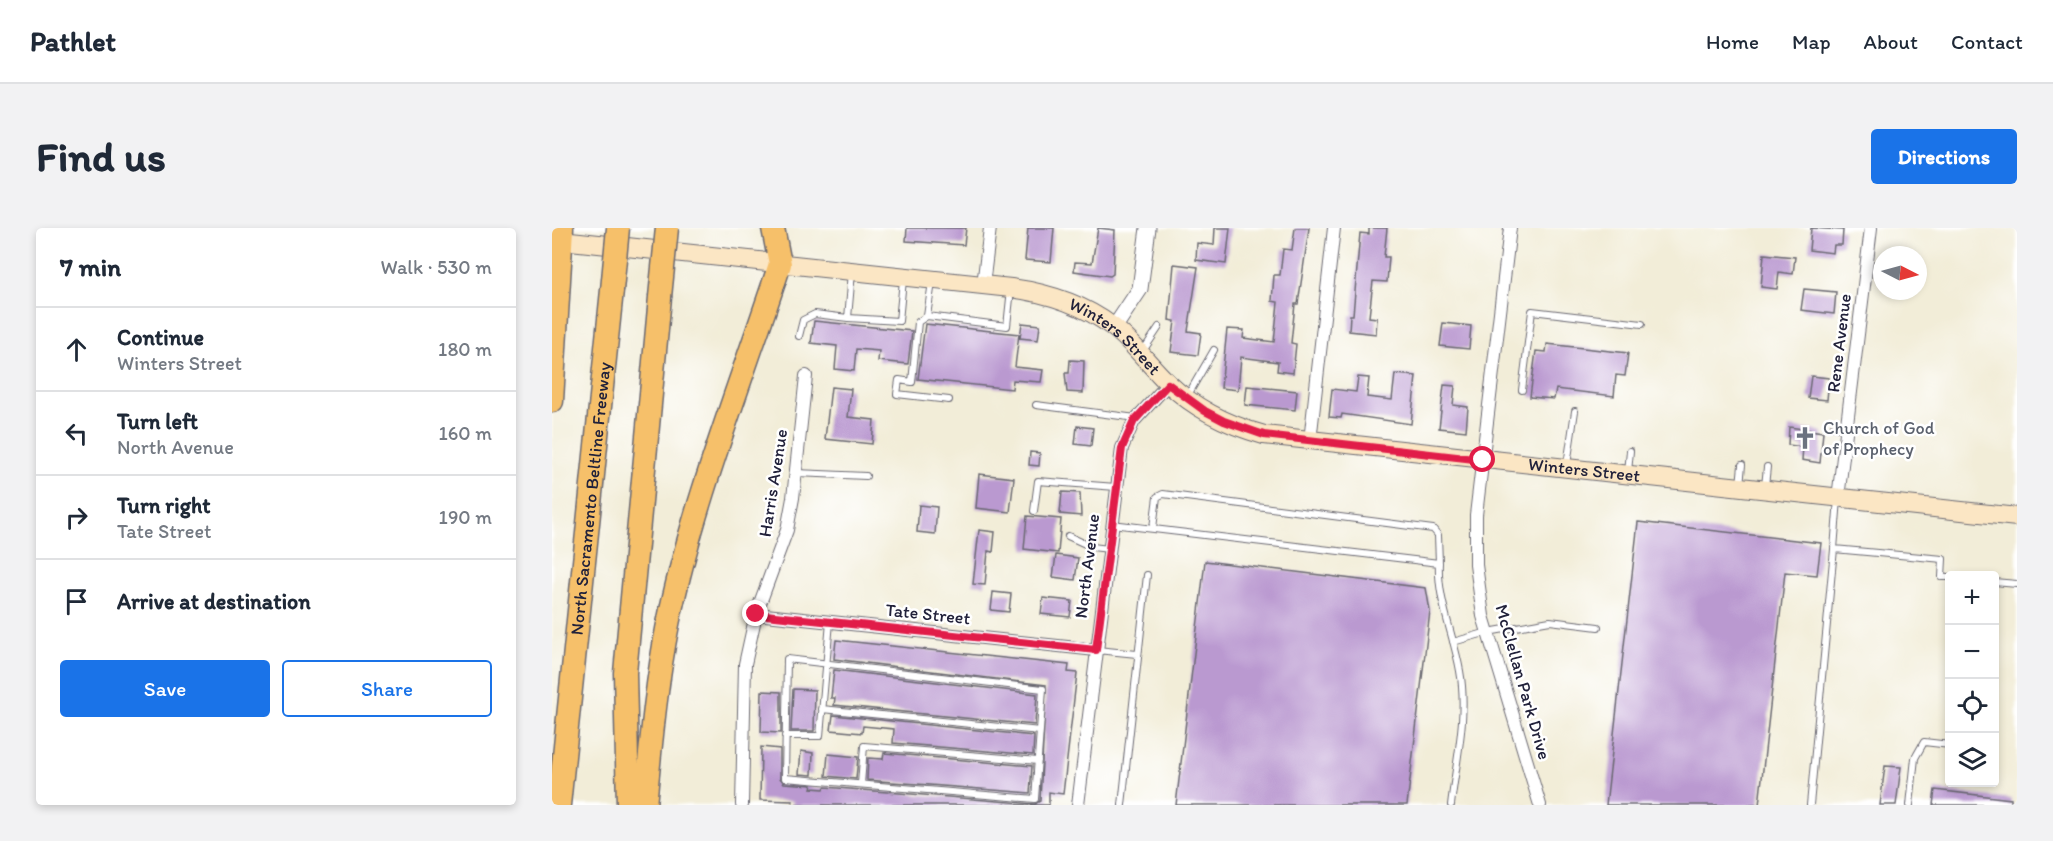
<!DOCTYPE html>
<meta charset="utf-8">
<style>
:root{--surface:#fff;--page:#f2f2f3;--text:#1f2937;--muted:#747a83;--line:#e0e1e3;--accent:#1a73e8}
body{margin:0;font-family:Itim,sans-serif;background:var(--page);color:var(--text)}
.controls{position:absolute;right:18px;bottom:18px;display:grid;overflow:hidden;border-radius:6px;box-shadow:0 3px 9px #0003}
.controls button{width:54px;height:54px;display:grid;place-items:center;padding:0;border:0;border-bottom:2px solid var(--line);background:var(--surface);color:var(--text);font:30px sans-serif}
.compass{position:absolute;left:1321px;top:18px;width:54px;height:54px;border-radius:50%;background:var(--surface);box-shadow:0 3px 9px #0003;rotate:96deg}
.stop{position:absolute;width:18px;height:18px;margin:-14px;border:4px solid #e11d48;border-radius:50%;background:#fff}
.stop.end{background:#e11d48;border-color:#fff;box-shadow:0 2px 6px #0008}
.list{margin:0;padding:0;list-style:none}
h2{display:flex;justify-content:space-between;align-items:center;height:78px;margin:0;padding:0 24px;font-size:26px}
h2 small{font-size:20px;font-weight:400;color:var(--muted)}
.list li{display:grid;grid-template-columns:39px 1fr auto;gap:18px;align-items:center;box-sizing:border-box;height:84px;padding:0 24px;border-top:2px solid var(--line)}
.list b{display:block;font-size:22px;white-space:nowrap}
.list p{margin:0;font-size:20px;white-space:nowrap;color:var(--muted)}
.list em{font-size:20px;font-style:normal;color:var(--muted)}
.actions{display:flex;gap:12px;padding:18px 24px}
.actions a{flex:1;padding:14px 0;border:2px solid var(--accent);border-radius:6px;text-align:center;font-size:21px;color:var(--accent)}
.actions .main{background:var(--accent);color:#fff}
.icon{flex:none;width:33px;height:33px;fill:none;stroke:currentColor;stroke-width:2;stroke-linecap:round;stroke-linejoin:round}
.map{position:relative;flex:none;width:1465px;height:577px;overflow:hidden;border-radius:6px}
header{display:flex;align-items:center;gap:36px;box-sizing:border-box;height:84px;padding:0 30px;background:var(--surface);border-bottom:2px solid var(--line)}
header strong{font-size:28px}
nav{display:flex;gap:33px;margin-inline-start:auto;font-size:21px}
.intro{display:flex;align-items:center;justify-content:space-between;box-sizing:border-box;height:144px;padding:0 36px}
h1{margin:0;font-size:42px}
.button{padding:15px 27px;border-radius:6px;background:var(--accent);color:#fff;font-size:21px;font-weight:700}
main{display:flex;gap:36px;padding:0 36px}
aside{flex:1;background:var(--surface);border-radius:6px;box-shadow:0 3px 9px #0003}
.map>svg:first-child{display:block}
</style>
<header>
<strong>Pathlet</strong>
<nav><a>Home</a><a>Map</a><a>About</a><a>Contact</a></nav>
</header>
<div class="intro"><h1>Find us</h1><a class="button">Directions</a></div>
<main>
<aside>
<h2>7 min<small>Walk · 530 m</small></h2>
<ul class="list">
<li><svg class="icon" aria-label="ahead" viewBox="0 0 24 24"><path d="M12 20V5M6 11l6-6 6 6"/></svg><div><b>Continue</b><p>Winters Street</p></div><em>180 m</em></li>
<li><svg class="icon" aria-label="left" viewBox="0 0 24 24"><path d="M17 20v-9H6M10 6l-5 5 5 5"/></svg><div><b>Turn left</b><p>North Avenue</p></div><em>160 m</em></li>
<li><svg class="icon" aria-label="right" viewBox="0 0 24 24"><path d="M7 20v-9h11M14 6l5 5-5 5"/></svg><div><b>Turn right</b><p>Tate Street</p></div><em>190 m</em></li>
<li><svg class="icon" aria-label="arrive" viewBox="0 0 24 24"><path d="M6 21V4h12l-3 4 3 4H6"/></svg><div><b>Arrive at destination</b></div></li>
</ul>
<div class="actions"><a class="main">Save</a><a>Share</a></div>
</aside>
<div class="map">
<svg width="1465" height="577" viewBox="0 0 1465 577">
<rect width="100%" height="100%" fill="#fff"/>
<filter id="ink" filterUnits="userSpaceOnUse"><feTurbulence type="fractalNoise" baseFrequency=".0167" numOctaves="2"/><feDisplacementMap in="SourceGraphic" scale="12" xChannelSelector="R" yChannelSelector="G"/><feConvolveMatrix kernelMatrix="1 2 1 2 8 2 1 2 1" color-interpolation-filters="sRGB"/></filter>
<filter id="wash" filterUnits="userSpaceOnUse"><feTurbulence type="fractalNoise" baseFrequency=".008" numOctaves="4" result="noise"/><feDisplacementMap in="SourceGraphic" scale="24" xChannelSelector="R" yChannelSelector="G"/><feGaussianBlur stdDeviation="1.35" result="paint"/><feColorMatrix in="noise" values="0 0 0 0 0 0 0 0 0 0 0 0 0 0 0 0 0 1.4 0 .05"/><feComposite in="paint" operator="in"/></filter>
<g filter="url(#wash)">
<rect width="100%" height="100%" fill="#f2edd8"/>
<g id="blocks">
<path fill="#ba99d0" d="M355,0H414L412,17L354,13Z
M476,0H502L499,34L473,32Z
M546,0L563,2L561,46L558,48L522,43L523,34L540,35Z
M663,0H678L674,36L644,32L645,15L662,17Z
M743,0H757L746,76H743L739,115L744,116L741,145L725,143L726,134L689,129L686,162L669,160L675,101L692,102L691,110L722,114L726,74L720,73L722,47H728L731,21L740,22Z
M817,0H835L832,29H837L835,54L821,53L817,89L825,90L824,106L797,103L798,87H801L808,5L817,6Z
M1259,0L1291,2L1290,17H1282L1281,25L1257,22Z
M1212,26L1243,29L1241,46L1227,44L1225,61L1209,59Z
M622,36L646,39L636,103L649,105L646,127L619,124L623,93L617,92Z
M1252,61L1284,64L1282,86L1249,82Z
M262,93L360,103L356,136L326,133L327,123L304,121L302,143L283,141L285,118L259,115Z
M470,95L488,97L486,112L468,110Z
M891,95L919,98L917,121L888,118Z
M373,96L467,106L463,139L491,142L489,154L461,152L460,161L366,151Z
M995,116L1076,125L1073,148L1064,147L1062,168L1004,161L1002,171L978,169L984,123L994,124Z
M518,132L532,133L531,165L515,164L513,145H517Z
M843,146L864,148L859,196L790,186L789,190L777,189L780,161L804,164L806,149L817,150L815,169L840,172Z
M1259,148L1277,150L1275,172L1256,170Z
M892,157L903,158L901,177L916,179L914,203L887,200Z
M695,158L745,163L743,182L693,177Z
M279,159L299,161L296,189L322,192L320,216L273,211Z
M525,198L541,200L539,218L523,216Z
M1237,199L1271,204L1268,235L1250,232L1251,219L1236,217Z
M478,224L488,225L487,238L477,237Z
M427,246L462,250L458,284L424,280Z
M510,264L528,265L529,288L508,286Z
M367,277L385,279L383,306L365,304Z
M475,288L509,291L506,325L472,321Z
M1086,294L1269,315L1265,347L1233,344L1207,577H1054Z
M427,302L443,304L441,324L436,323L433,357L421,356Z
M504,327L526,330L523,352L501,349Z
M653,333L874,360L878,383L855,577H624Z
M441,364L459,366L457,384L439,382Z
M491,370L520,373L518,389L489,386Z
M284,412L517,437L516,444L525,445L511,566L497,564V577H240L241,573L208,572L209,519L228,521V550L232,555L260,557L259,560L272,561L273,559L483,576L488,573L494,457L282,431Z
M282,442L485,466L483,497L282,477L283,470H279Z
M241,461L263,462L262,503H239Z
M210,463L229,464V505L209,504Z
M281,487L482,508L481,527L341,515L342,501L311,498L310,505L279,502Z
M249,523L261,525L260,547L247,546Z
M332,525L480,538L478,565L315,552L316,530L331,531Z
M276,526L306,529L304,551L274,548Z
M1333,538L1349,539L1344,577H1328Z
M1383,562L1459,571V577H1381Z"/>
</g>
</g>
<g filter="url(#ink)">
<use href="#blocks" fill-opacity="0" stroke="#6b6972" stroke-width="1.5"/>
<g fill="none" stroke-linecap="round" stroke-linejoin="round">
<g stroke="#6b6972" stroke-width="8">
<path id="service" d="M380,54L375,88L455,98L459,61
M375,88L366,94L360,154L347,152L345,166L397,172
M296,90L347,93L351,52
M247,108L251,92L263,86L296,90L300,44
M591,123L607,99
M970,162L980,83L1090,96
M636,167L662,122
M484,177L584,190
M1281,199L1295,201
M1015,237L1023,183
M1076,244L1078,223
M244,245L314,248
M1188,257L1190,237
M1213,258L1215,239
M1286,271L1282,321L1391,331L1390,349H1398
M482,283L486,253L564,259
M560,296L887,335C885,371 902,408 908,443C916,486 904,534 899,577
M601,300L605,269L611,266L881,301L886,307L887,335
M516,308L540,319L557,321
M1442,354L1465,356
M901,414L936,404L998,393L1046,399
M545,422L585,426
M235,431L491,461L483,571L233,550Z
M270,481L488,503
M233,508H268L278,394
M309,556L312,518L486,533
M570,577L595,347
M1258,577L1282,321
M1358,577L1363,530L1372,514L1398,517"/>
</g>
<g stroke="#6b6972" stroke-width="14">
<path id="minor" d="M958,0L924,287V337L931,388L988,577
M431,57L438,0
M758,213L782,0
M1286,270L1319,0
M204,386L544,422
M190,577L193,436L204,386L235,302L241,270L254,148
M526,577L570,220L582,193L616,156"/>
</g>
<g stroke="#6b6972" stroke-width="17">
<path id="tertiary" d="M562,100L588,61L596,0"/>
</g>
<g stroke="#6b6972" stroke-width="20">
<g id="secondary">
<path id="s1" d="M9,12L459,60C496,65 531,76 561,99C582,115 597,137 616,155C643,181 676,197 712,207L1465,289"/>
</g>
</g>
<g stroke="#6b6972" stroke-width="25">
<g id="motorway">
<path d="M0,173L10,0"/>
<path id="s2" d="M7,577L60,62"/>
<path d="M76,577L73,445L108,69"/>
<path d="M93,577C99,516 104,456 116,396C141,274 189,155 228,36L221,0"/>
</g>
</g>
<use href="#service" stroke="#fff" stroke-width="6"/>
<use href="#minor" stroke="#fff" stroke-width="12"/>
<use href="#tertiary" stroke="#fff" stroke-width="15"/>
<use href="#secondary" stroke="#fbe6c4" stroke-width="18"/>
<use href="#motorway" stroke="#f6c06b" stroke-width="22"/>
<g stroke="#6b6972" stroke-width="25" stroke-linecap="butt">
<path id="motorway-bridge" d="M60,62L66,0
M108,69L115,0"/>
</g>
<use href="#motorway-bridge" stroke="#f6c06b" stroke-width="22"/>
</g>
</g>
<g fill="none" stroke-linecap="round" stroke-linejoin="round" filter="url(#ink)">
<path stroke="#e11d48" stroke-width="8" d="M204,386L544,422L570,220L582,193L616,156L653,183L672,193L712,207L931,232"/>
</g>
<defs>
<g id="church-bare" transform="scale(1.8)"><path d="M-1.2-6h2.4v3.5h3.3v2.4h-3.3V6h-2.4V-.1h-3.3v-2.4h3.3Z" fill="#6b7280" stroke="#fff" stroke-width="2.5" paint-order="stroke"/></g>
</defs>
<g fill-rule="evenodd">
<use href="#church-bare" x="1253" y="210"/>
</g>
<g text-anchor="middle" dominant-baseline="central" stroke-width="5" stroke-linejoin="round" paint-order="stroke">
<g font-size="18" fill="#22223b" stroke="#fff">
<text stroke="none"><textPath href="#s1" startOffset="570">Winters Street</textPath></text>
<text transform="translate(1287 115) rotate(-83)">Rene Avenue</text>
<text stroke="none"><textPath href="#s1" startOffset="1074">Winters Street</textPath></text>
<text transform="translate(221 255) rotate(-81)">Harris Avenue</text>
<text stroke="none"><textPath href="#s2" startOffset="308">North Sacramento Beltline Freeway</textPath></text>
<text transform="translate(535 338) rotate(-83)">North Avenue</text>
<text transform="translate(376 386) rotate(6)">Tate Street</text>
<text transform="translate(971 454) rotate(74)">McClellan Park Drive</text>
</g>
<g font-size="18" fill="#5b616d" stroke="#fff" text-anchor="start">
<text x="1271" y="200">Church of God<tspan x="1271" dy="21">of Prophecy</tspan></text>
</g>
</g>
</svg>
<div class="controls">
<button>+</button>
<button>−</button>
<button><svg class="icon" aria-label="locate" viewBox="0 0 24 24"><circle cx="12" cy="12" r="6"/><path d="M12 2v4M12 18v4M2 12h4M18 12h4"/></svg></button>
<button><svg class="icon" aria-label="layers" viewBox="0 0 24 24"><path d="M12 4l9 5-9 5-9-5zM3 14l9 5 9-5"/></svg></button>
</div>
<svg class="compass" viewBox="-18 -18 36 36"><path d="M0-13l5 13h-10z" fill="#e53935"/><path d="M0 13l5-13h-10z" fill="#747a83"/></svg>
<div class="stop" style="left:931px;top:232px"></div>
<div class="stop end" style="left:204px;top:386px"></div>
</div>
</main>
